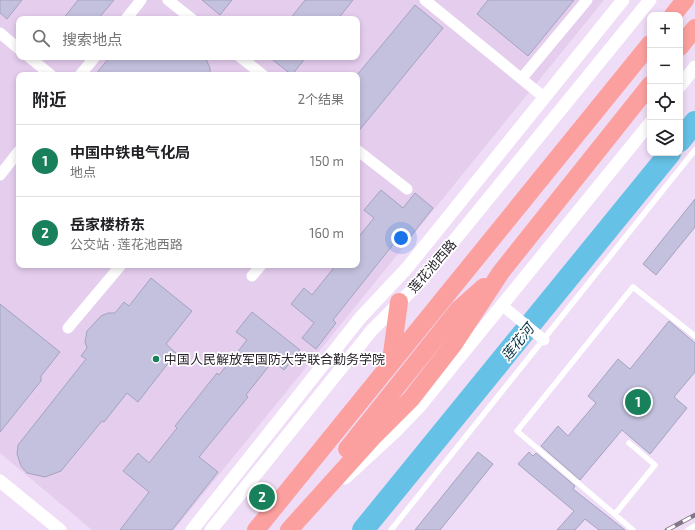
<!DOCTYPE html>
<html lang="zh">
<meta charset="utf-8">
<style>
:root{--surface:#fff;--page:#f2f2f2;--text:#202124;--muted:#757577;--line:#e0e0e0;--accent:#18805b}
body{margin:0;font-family:"Exo 2","Noto Sans SC",sans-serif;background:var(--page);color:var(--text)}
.controls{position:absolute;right:12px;top:12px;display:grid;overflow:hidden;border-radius:8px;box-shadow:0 2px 6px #0003}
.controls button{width:36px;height:36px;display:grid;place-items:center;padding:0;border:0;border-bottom:1px solid var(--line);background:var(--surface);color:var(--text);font:20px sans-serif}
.you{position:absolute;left:401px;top:238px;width:14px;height:14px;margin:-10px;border:3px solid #fff;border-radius:50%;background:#1a73e8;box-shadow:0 0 0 6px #1a73e833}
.badge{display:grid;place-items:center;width:26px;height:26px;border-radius:50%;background:var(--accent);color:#fff;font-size:13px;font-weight:700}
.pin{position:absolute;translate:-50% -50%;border:2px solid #fff;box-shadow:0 1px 4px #0006}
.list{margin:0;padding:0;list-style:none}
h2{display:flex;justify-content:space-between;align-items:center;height:52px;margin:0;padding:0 16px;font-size:17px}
h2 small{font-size:13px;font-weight:400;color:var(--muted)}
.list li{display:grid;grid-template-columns:26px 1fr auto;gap:12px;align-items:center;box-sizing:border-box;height:72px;padding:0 16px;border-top:1px solid var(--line)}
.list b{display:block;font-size:15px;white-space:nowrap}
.list p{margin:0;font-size:13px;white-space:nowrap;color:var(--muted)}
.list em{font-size:13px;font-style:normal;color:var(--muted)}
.icon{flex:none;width:22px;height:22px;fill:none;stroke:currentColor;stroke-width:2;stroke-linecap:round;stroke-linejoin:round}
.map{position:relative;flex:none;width:695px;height:530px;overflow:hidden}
.search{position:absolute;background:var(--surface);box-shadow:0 2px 6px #0003;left:16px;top:16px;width:344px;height:44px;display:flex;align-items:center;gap:10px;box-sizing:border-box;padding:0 14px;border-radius:8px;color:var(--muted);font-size:15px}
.panel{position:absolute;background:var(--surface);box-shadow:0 2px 6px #0003;left:16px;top:72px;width:344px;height:196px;border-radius:8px}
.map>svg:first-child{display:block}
</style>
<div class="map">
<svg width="695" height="530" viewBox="0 0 695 530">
<rect width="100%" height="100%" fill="#efdcf6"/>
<path fill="#e5cdee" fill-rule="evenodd" d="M0,0H604L174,530H92L0,453ZM19,19H357V57H19ZM19,75H357V265H19Z"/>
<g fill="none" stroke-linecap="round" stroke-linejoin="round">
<path stroke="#65c1e5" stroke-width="22" d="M680,141L695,122
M363,530L670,153"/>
</g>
<path fill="#c3c1de" stroke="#a4a3bf" d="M0,0H22L7,19L0,13Z
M78,0H114L98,19H63Z
M202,0H232L220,15Z
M305,0H353L338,19H290Z
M488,0H574L528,56L477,14Z
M415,5L443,28L357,133V75Z
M110,57H205L210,68V75H95Z
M269,57H306L292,75Z
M381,190L403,208L415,193L433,208L410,237L403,232L333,320L336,323L316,349L302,338L314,323L291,304L304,288L312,295L336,265H357V239L374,218L364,210Z
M695,199V227L656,275L643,264Z
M151,278L192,311L166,344L176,353L138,402L127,393L104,422L102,421L61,471L45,477L27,473L21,466L17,454L18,445L86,359L81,356L87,348L85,342L87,331L101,316L108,313H115L124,302L129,306Z
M0,304L60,352L41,376V381L0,432Z
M252,312L300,350L284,370L273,361L246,395L248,397L199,457L218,472L172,530H120L149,492L123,471L138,453L149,463L177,428L175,426L217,373L219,375L247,340L236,332Z
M669,321L695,343V372L674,397L687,408L650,454L622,430L580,480L541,446L558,426L568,436L596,403L588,396L618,359L630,369Z
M478,452L493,464L440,530H415Z
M529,452L533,456L536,453L575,486L573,489L625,530H599L585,519L575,530H557L574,511L518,464Z"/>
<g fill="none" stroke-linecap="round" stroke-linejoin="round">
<path stroke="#fff" stroke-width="5.5" d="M615,514L655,465L629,443
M391,530L695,150
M633,530L517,431L633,287L695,336
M688,530L695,526"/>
<path stroke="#fff" stroke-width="11" d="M168,0L192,19
M425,0L545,98
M126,19L141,0
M0,33L19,49
M29,57L51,75
M240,57L263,75
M80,75L95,57
M522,78L587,0
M357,150L407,189
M0,175L19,151
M252,276L261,265
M503,306L544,340
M68,328L121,265"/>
<path stroke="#fff" stroke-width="13" d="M680,86L695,67
M345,478L395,432L420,406L650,123
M0,481L60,530
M192,530L361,317L407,268L623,0
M211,530L372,330L422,280L650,0"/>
<path stroke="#fca09f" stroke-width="18" d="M673,15L685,0
M680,47L695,28
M391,361L399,302
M347,449L458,310L484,287
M256,530L650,44
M289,530L372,438L411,399L453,345L501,272L650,85"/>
<g stroke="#847888" stroke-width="4.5">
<path id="rail" d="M667,530L695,515"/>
</g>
<use href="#rail" stroke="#fff" stroke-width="3" stroke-dasharray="9" stroke-linecap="butt"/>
</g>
<circle fill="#18805b" stroke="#fff" stroke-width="1.5" cx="156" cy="359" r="4"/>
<g text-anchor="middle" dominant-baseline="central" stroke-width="3.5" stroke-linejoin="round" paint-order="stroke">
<g font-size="13" fill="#2b242d" stroke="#fff">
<text transform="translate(432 266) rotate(-49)">莲花池西路</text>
</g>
<g font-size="13" fill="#2b242d" stroke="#fff" text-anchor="start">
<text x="164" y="359">中国人民解放军国防大学联合勤务学院</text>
</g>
<g font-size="14" font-style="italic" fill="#073342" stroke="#fff">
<text transform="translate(517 342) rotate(-51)">莲花河</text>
</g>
</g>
</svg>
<div class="controls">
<button>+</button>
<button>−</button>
<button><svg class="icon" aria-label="locate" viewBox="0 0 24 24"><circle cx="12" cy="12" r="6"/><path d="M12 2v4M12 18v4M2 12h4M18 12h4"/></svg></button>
<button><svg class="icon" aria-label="layers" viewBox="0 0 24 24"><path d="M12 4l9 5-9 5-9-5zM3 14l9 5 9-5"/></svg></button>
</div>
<div class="you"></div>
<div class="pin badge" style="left:638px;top:402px">1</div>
<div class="pin badge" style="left:262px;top:497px">2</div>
<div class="search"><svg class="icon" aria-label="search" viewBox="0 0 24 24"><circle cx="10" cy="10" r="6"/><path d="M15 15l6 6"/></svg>搜索地点</div>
<section class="panel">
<h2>附近<small>2个结果</small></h2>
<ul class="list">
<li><span class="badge">1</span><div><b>中国中铁电气化局</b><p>地点</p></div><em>150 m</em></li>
<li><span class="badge">2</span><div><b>岳家楼桥东</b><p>公交站 · 莲花池西路</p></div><em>160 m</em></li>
</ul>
</section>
</div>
